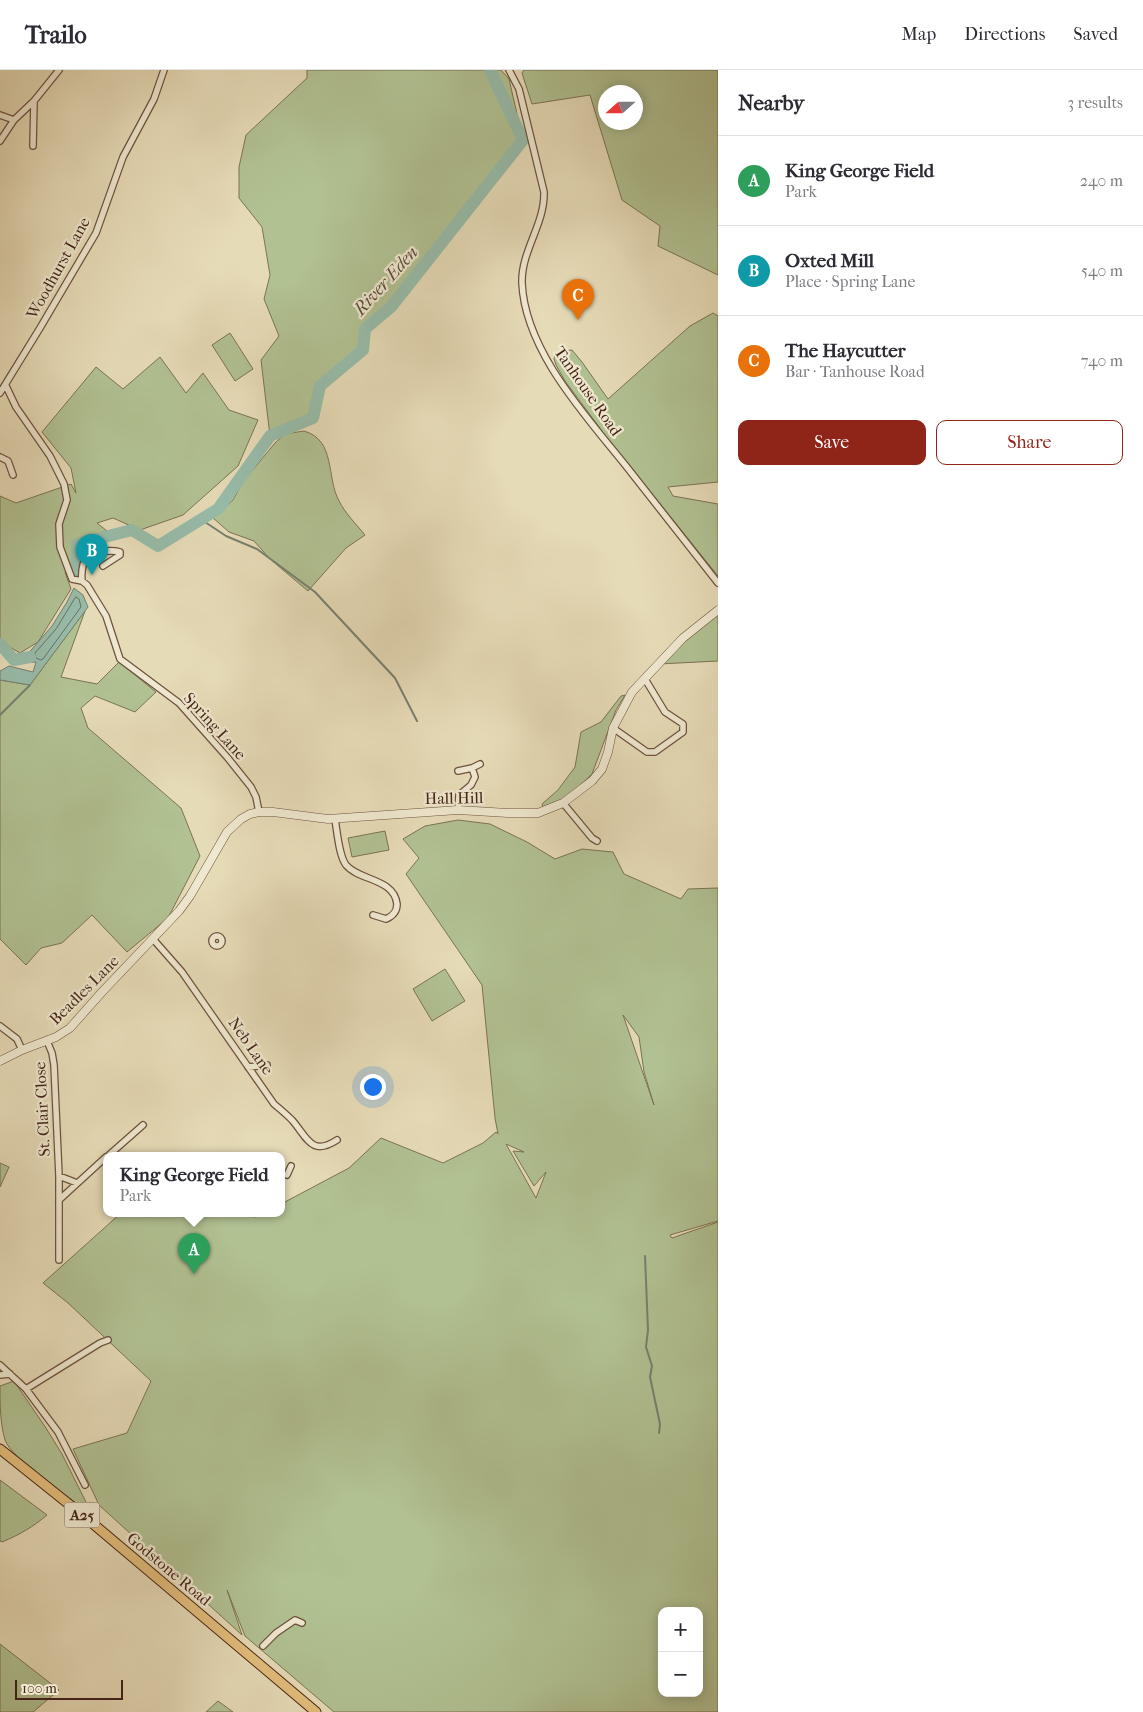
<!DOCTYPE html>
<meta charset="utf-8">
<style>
:root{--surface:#fff;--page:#f2f2f3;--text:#2b2b33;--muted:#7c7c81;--line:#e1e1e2;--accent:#8f2418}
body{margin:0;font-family:"IM FELL French Canon",serif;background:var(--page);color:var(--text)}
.controls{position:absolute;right:15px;bottom:15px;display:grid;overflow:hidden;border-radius:10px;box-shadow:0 2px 12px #0003}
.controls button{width:45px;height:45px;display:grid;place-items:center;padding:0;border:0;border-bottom:1px solid var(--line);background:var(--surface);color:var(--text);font:25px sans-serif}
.compass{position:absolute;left:598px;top:15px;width:45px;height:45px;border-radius:50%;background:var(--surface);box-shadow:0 2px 12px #0003;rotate:249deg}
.scale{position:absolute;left:15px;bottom:12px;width:108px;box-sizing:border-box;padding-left:5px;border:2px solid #462517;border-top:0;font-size:14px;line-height:18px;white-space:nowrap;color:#462517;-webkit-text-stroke:4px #efe8d0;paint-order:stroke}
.you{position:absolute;left:372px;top:1016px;width:18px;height:18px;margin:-12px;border:4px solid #fff;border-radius:50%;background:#1a73e8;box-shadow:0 0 0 8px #1a73e833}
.badge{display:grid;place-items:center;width:32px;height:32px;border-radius:50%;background:var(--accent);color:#fff;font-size:16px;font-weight:700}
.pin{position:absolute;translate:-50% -41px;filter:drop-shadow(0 1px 2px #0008)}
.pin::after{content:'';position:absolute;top:26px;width:18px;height:15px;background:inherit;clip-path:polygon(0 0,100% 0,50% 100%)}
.popup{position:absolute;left:103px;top:1082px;width:182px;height:65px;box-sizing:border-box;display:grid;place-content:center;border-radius:10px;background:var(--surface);filter:drop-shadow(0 1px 4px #0005);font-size:16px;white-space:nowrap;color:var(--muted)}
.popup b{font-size:19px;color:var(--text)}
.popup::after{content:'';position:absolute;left:50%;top:100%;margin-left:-10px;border:10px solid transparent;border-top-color:var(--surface)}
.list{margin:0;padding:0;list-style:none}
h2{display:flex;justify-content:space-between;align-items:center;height:65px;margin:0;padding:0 20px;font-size:21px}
h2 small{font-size:16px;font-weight:400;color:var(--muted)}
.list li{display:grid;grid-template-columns:32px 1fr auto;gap:15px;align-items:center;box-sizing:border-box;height:90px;padding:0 20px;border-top:1px solid var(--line)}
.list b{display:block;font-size:19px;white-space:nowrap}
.list p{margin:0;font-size:16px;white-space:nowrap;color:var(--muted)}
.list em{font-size:16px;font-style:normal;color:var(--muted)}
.actions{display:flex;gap:10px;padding:15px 20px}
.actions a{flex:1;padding:11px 0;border:1px solid var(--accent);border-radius:10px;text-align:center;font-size:18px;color:var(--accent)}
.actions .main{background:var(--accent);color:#fff}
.map{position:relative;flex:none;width:718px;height:1642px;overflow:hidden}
header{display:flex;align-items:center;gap:30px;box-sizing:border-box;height:70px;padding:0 25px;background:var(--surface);border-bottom:1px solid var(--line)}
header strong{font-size:24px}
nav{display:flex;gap:28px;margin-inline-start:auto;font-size:18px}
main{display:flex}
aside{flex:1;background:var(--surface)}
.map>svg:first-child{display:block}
</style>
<header>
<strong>Trailo</strong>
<nav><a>Map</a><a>Directions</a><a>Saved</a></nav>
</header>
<main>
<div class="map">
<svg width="718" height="1642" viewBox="0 0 718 1642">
<rect width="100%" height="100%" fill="#e6dbb7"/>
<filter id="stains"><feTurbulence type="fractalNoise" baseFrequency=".004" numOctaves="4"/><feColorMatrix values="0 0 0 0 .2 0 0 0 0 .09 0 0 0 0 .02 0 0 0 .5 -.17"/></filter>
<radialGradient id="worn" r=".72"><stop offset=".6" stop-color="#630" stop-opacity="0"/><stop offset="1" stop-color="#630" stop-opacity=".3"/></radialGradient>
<path fill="#b1c192" stroke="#7c7354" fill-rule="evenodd" d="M307,0H501L509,9L523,70L391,237L365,259L363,280L321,316L313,348L270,366L261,290L279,266L264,229L270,205L262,157L239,128V97L246,65L307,8Z
M524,0H718V205L658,176L660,156L622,130L590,25L532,34L522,3ZM606,22H636V52H606Z
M713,243L718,246V412L668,417L673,426L718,434V506L608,369L565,311L556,295L554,289L555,285L562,281L572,280L582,292L608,329L690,256Z
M230,263L253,299L235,311L212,275Z
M160,287L186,323L203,303L229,340L258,350L238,396L183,445L140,460L113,448L97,453L107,461L81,469L77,501L65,502L71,519L38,572L20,583L1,572L0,570V426L16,433L71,414L76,423L71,398L42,362L96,297L123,319Z
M304,361C336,370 326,407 339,431C345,443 356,454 365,465L346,478L308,521L270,489L254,471L229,462L213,448L233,430L242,413L275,373L285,364Z
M718,540V591L659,594Z
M85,541L61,607L97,614L119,592L156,622L135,642L95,626L81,638L88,658L181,738L200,786L168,848L127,882L92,845L62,873L41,878L26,895L0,869V610L30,615Z
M625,625L616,640L592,704L569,726L543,739L542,734L558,720L575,697L581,662L601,652L621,626Z
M458,750L490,754L527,772L555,789L582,779L613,782L624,804L681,829L688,819L718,818V1151L670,1165L672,1168L718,1152V1642H334L245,1566L227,1520L242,1565L99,1435L73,1379L127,1363L151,1311L68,1233L43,1213L121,1143H240L255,1147L261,1143H282V1132L283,1133L349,1098L381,1068L443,1093L483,1073L496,1062L498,1064L495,1048L482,915L406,804L419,788L403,769L425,756ZM623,945L639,967L644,1002L654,1035ZM506,1074L524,1082L513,1081L534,1116L546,1102L536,1128ZM662,1541H699V1623H662Z
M385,761L389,780L352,787L348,768Z
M445,899L465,931L432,951L413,919Z
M0,1093L9,1097L0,1117Z
M14,1311L46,1358L62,1384L86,1432L84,1439C67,1426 10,1387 5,1370C0,1353 0,1334 0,1316Z
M0,1410L47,1445C33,1457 19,1465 2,1472L0,1471Z
M0,1574L59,1620L33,1642H0Z
M218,1631L233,1642H206Z"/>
<path fill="#97bcaa" stroke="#77806f" d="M74,518L83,525L88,537L30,615L0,610V601L9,596L33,602L36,592L22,593L14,590L25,587L52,556L67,532Z"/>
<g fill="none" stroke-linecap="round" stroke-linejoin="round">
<path stroke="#6e7060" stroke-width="1" d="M76,527L79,529L81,537L43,589L40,590L35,587V583L56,559Z"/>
<path stroke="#77806f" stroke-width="2" d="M202,450L226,466L257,479L315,522L395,608L417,651
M0,645L30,615
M645,1186L648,1260L646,1277L652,1296L650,1307L660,1354L659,1363"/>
<path stroke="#97bcaa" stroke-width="12" d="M77,505V474L132,460L158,476L218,439L270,366L313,348L320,316L363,280L365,259L391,237L523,70L490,0
M0,574L14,590L30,587"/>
<g stroke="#6e523f" stroke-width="8">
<path id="minor" d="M509,0L519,19L544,122C545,154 521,181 522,213C525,281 586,346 626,396C657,435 687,474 718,513
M0,45L14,50L34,31L59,0
M0,71L14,50
M33,76L34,31
M6,316L16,337L50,386L64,414L67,430L59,454L60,477L72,509L82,511L87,515L106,546L120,589L179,633L227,687L251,717L256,727L259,742
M0,323L40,258L96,163L123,87L154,29L164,0
M0,387L8,391L13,405
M82,511C81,501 82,493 88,484C98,482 110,479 120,482V485L103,496
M613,658L647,682H655L683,662V654L665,642L645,609
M458,701L472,698L480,694
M563,733L592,768L597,771
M458,740L459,725L471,715L475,707L472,698
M335,749C337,761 339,786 346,795C359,811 394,808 397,834C397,842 393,846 386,849L373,845
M212 871a5 5 0 1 1 10 0a5 5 0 1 1-10 0Z
M153,869L182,902L274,1034C280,1039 286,1044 292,1050C307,1067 311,1087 337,1070
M0,956L17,969L22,980
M47,971L52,983L54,995L59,1106V1190
M248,997L267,995
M109,1085L143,1055
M287,1105L291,1096
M59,1106L77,1113
M59,1130L106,1087
M0,1295L26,1319L58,1362L85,1415
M0,1305L10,1304
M26,1319L100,1273L108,1270
M263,1576L276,1563L295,1550L302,1553"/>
</g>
<g stroke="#6e523f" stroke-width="9">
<path id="tertiary" d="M0,991L22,980L56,967L70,958L102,922L179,841L190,826L227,762L241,749L250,744L259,742H273L328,749L458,740L508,743H538L563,733L592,711L602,699L608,682L613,658L632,622L683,568L718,540"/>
</g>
<g stroke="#462517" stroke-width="11">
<path id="primary" d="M0,1379L85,1447L316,1642"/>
</g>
<use href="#minor" stroke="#efe8d0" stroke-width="5.5"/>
<use href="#tertiary" stroke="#efe8d0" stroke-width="8"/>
<use href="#primary" stroke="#e3be7c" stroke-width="9"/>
</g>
<g text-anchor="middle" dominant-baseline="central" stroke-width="4.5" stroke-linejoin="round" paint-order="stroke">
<rect fill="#efe8d0" stroke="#79604e" stroke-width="1" x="64.5" y="1432.5" width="35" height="25" rx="4"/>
<g font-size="15" font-weight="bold" fill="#462517">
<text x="82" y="1445">A25</text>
</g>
<g font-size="16" fill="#462517" stroke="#efe8d0">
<text transform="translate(58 198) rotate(-61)">Woodhurst Lane</text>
<text transform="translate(588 321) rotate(55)">Tanhouse Road</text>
<text transform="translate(215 656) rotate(48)">Spring Lane</text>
<text transform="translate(454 728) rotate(-1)">Hall Hill</text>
<text transform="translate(84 920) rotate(-45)">Beadles Lane</text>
<text transform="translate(251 976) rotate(55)">Neb Lane</text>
<text transform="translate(42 1039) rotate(-93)">St. Clair Close</text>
<text transform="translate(169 1499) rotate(40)">Godstone Road</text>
</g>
<g font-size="18" font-style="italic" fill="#5a4b3c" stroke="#efe8d0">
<text transform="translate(386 211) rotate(-48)">River Eden</text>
</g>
</g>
<rect width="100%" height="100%" filter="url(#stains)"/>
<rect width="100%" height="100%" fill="url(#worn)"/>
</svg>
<div class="controls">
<button>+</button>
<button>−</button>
</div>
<svg class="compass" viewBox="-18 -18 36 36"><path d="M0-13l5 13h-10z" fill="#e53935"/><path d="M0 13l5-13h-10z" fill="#7c7c81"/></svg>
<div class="scale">100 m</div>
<div class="you"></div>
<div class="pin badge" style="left:194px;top:1204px;background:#2e9e5b">A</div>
<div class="popup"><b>King George Field</b>Park</div>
<div class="pin badge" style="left:92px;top:505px;background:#0f9aa8">B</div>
<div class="pin badge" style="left:578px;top:250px;background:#e8710a">C</div>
</div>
<aside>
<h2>Nearby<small>3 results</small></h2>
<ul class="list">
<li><span class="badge" style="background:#2e9e5b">A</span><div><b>King George Field</b><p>Park</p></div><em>240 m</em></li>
<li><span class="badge" style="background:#0f9aa8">B</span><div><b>Oxted Mill</b><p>Place · Spring Lane</p></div><em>540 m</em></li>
<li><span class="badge" style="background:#e8710a">C</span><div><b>The Haycutter</b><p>Bar · Tanhouse Road</p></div><em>740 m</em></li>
</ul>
<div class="actions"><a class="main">Save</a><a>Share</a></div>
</aside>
</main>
